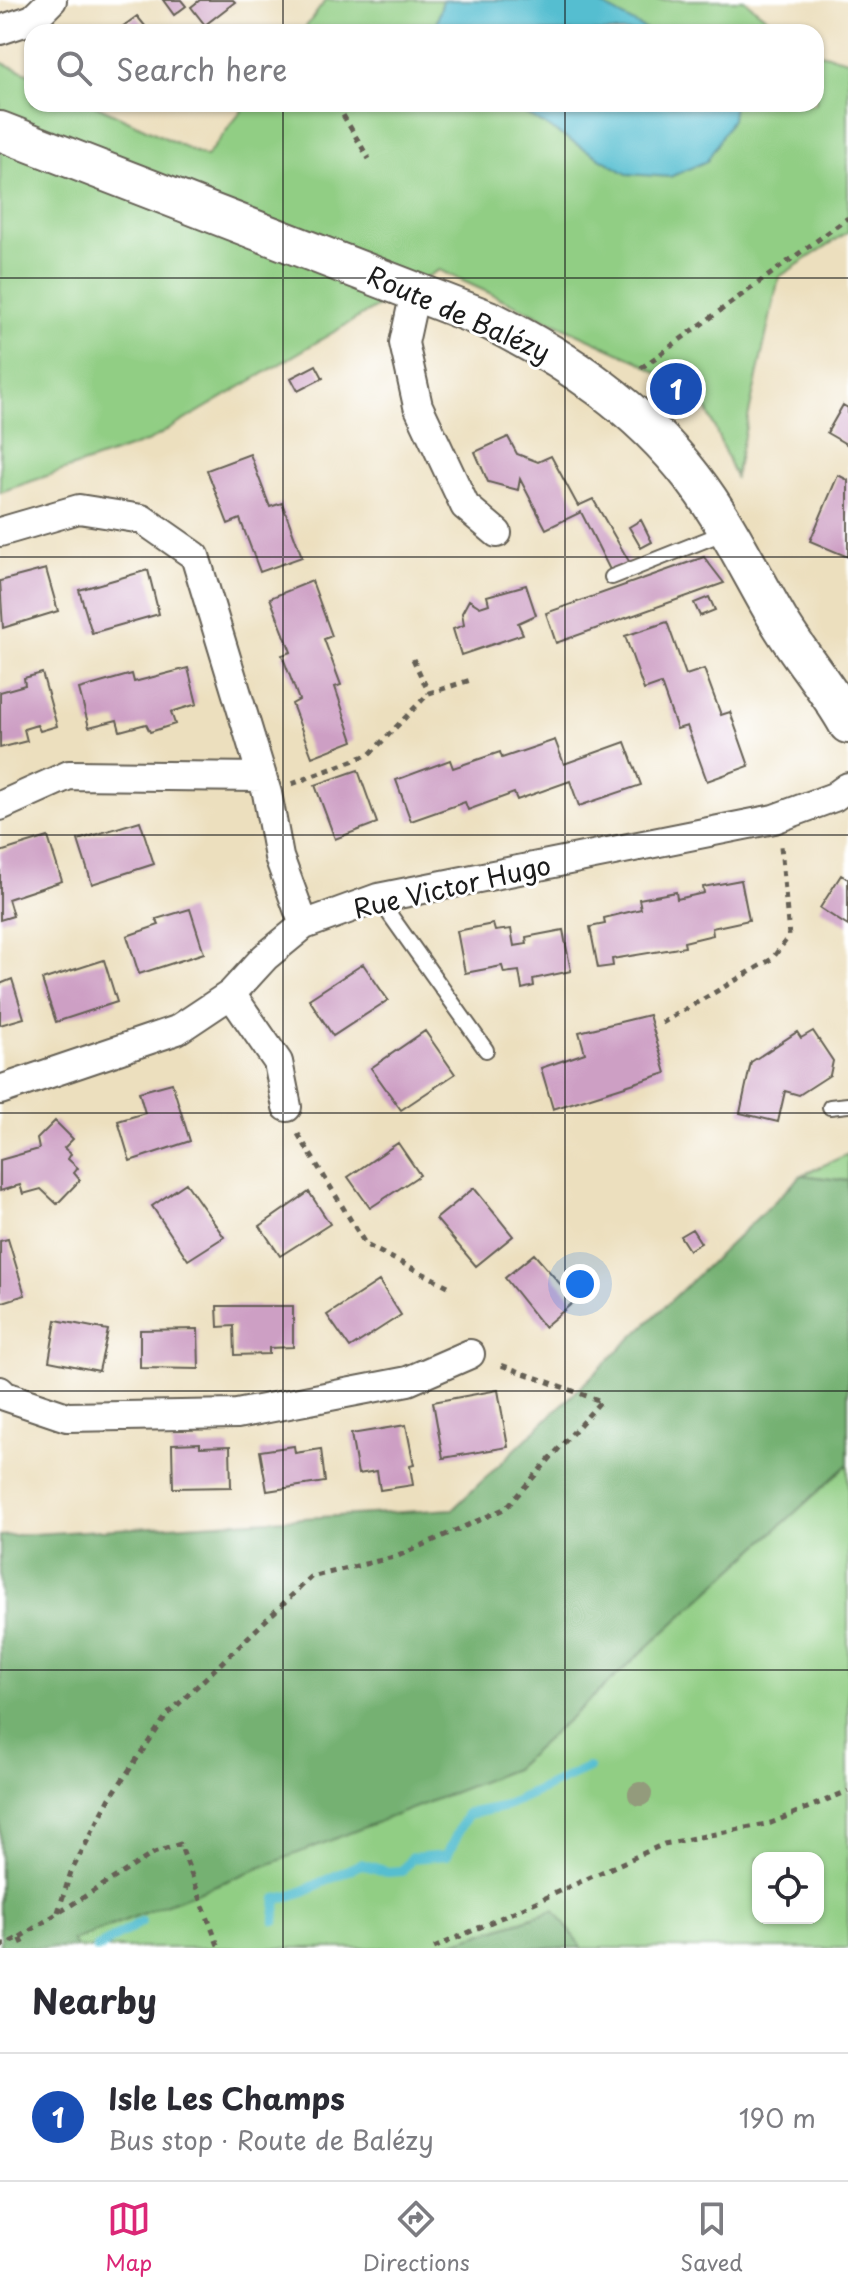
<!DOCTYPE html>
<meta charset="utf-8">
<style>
:root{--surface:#fff;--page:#f7f7f7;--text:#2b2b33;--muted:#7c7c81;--line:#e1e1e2;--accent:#db2777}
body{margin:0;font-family:"Playpen Sans",sans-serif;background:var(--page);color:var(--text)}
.controls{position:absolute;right:24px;bottom:24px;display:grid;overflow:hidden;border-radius:16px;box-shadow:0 2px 6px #0004}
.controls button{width:72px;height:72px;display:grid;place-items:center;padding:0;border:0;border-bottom:2px solid var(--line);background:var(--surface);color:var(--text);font:40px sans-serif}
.you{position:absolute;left:580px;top:1284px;width:28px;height:28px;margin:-20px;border:6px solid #fff;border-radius:50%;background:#1a73e8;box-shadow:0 0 0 12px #1a73e833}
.badge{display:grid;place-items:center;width:52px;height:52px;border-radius:50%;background:var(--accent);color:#fff;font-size:26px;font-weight:700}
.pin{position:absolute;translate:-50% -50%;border:4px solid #fff;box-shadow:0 2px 8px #0006}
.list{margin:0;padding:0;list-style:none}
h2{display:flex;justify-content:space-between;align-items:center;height:104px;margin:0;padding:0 32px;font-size:34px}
h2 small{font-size:26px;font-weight:400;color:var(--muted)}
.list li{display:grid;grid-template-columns:52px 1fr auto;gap:24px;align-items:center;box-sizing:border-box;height:128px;padding:0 32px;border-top:2px solid var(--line)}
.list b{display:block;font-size:30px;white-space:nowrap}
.list p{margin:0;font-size:26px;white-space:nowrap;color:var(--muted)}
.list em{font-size:26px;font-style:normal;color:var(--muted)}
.icon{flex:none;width:44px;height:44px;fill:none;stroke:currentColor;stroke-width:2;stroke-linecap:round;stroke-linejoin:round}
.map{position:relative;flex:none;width:848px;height:1948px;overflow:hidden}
.search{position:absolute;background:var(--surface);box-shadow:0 2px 6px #0004;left:24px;right:24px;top:24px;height:88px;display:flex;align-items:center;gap:20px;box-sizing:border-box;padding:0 28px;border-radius:24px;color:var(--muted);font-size:30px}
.sheet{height:232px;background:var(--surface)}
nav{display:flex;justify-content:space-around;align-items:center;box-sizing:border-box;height:112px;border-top:2px solid var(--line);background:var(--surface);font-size:22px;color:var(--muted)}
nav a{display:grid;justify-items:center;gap:4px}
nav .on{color:var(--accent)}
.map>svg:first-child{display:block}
</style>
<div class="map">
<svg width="848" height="1948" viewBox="0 0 848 1948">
<rect width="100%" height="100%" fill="#fff"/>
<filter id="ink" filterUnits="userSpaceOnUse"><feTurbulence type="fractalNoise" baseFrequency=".0125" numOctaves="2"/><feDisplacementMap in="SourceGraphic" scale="16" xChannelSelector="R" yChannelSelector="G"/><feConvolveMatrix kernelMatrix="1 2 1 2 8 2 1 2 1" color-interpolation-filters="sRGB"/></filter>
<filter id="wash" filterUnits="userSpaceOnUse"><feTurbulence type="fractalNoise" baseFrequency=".006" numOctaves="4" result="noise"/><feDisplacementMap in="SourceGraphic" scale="32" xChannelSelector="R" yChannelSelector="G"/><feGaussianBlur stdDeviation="1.8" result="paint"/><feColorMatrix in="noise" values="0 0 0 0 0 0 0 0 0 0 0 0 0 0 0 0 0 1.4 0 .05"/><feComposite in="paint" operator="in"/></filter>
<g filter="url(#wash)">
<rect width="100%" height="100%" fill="#ecdfbe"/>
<path fill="#91ce84" stroke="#567550" stroke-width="2" fill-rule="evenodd" d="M326,0H744L785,32H302Z
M816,52L848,60V232L779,277L735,477L704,402L638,361L439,270L149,441L0,492V62L32,75V104H93L206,157L247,104H816Z
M848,1154V1181L802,1175Z
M848,1464V1948H582L554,1910L438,1948H77L71,1941L514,1769ZM758,1858H818V1918H758Z"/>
<path fill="#74b172" stroke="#486647" stroke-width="2" d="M802,1175L848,1181V1464L514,1769L72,1941L77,1948H0V1536L453,1509Z
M555,1910L582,1948H438Z"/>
<path fill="#54bed0" stroke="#386d76" stroke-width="2" d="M443,0H593L650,32H434Z
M509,104H734L732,119L707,161L670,177L627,174Z"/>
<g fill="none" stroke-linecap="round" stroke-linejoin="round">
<path stroke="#54bed0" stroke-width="10" d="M275,1920L277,1899L295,1895L361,1864L388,1872L402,1871L412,1858L447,1855L467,1814L502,1807L588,1768
M97,1948L141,1922"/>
</g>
<g id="blocks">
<path fill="#cd9fc4" d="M163,0H181L186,6L174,15Z
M200,0H233L235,2L205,25L191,7Z
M137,16L150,32H115Z
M316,365L323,378L298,391L291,378Z
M843,405L848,408V445L827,433Z
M508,437L517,454L538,462L551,456L578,506L593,499L630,563L611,572L581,512L546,529L520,479L518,490L488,482L475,452Z
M250,454L270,507L282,503L302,557L260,572L240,519L228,524L207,470Z
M838,475L848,480V557L810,541Z
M641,520L652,542L641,548L629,527Z
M704,557L724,583L556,643L546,613Z
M46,569L58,611L3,628L0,581Z
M148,570L159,614L92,633L79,590Z
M312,581L332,636L324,639L341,685L335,687L353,741L312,757L292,704L299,700L282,655L291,652L270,598Z
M526,585L536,615L518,623L523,634L461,655L453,629L464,625L462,613L469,600L480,607L489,604L487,596Z
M709,597L715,610L700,616L694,603Z
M667,622L686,675L704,669L721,715L730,712L749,766L707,781L687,726L677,729L661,684L644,690L625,636Z
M188,668L197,704L171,712L175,724L150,732L146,724L120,731L117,720L89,727L79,689L132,674L134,682Z
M42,673L57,726L40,731L37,725L24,729L27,741L0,748V692L25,685L24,678Z
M555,740L564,764L625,742L641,785L579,806L570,781L517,800L514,793L468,810L465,802L411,821L396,780L450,760L453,768L500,752L502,758Z
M358,770L377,823L335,839L315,785Z
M140,821L154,864L92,884L78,840Z
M48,837L62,881L8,899L13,916L0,920V852Z
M841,875L848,879V926L820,908Z
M741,880L749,920L712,928L713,935L684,942L685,947L612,959L613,966L598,968L590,927L605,924L604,918L641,909L639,899L676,892L677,899L704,893L703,887Z
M190,909L204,953L139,974L127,936L159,925L156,919Z
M493,924L495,931L511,929L514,946L527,944L526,937L563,930L571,971L533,979L534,986L522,989L519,971L504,973L502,966L465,973L457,931Z
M104,960L117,1002L56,1022L42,980Z
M363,964L388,1000L333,1036L309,999Z
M12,979L24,1018L0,1025V984Z
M649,1015L666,1073L553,1109L541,1068L585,1053L579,1032Z
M425,1031L455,1074L401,1110L371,1068Z
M813,1031L833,1061L830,1075L799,1095L785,1091L778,1122L740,1113L751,1062L797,1032L801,1038Z
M172,1083L190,1141L130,1161L118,1121L145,1113L139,1092Z
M55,1121L73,1139L64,1148L71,1154L68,1159L78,1168L74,1173L80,1180L57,1204L41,1189L23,1194L20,1185L0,1191V1160L39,1149L37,1139Z
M398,1143L420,1175L370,1208L348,1177Z
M186,1183L224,1237L188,1260L152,1206Z
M474,1188L513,1236L476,1266L436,1219Z
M309,1192L330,1224L280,1256L260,1226Z
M692,1229L701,1243L689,1250L680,1236Z
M8,1239L25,1295L0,1303V1241Z
M534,1254L575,1301L544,1327L505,1278Z
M379,1281L401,1315L350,1348L327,1315Z
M217,1306H293V1347L269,1348V1354L235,1355L234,1326L218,1327Z
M56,1320L108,1330L99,1371L49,1361Z
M198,1329L199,1369L140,1368V1330Z
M498,1390L508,1447L443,1458L433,1402Z
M406,1425L414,1465L410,1466L413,1485L380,1490L377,1471L358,1474L351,1434Z
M200,1443V1447L230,1446L231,1487L173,1488L172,1444Z
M294,1446L295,1453L321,1449L325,1482L267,1491L260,1451Z"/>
</g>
</g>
<g filter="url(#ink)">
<use href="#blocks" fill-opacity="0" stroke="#656055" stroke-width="2"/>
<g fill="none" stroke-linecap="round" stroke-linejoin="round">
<g stroke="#656055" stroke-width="18">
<path id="lane" d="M612,577L728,531
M378,898L486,1050
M830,1107L848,1105"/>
</g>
<g stroke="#656055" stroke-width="32">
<path id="street" d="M0,30L33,19L52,0
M415,292L404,343L418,406L465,506L497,533
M0,532L79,509L142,519L195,556L267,793L279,857L304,925
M0,806L69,775L262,777
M231,994L278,1062L287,1107
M0,1090L177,1030L231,994L265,957L304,925L378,898L774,819L834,797L848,787
M0,1391L5,1396L67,1417L237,1414L408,1381L470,1354"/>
</g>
<g stroke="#656055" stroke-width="42">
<path id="secondary" d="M0,131L491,321C569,361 638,407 692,477C727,522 751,574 780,623C802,659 828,688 848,724"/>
</g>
<path stroke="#656055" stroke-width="5" stroke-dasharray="6 6" stroke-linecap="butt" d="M337,105L369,159
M641,368L848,218
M413,659L429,693
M292,784L370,754L429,693L474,679
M662,1023L772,959L789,936L781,846
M298,1134L366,1245L448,1286
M58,1912L71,1872L110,1798L167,1715L311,1577L398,1556L506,1508L601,1401L498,1364
M20,1937L154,1853L180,1844L219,1948
M0,1947L20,1937L25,1948
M434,1948L664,1844L771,1823L848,1791"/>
<use href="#lane" stroke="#fff" stroke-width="14"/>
<use href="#street" stroke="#fff" stroke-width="28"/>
<use href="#secondary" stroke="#fff" stroke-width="38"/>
</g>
<circle fill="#939b7c" cx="640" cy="1794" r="12"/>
</g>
<path fill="none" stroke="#1c1c1c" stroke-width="2" stroke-opacity="0.55" d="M283,0V32M565,0V32M283,104V1948M565,104V1948M0,278H848M0,557H848M0,835H848M0,1113H848M0,1391H848M0,1670H848"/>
<g text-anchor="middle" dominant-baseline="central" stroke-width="6" stroke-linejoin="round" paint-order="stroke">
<g font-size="26" fill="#1c1c1c" stroke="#fff">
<text transform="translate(459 313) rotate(24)">Route de Balézy</text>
<text transform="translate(452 886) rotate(-13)">Rue Victor Hugo</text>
</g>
</g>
</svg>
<div class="controls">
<button><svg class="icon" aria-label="locate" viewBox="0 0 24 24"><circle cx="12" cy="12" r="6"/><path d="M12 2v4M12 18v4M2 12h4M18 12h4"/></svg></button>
</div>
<div class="you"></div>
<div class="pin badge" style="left:676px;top:389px;background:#1a4fb4">1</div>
<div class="search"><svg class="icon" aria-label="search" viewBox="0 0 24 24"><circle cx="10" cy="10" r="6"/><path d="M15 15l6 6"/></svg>Search here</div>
</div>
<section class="sheet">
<h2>Nearby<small></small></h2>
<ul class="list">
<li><span class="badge" style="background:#1a4fb4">1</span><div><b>Isle Les Champs</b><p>Bus stop · Route de Balézy</p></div><em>190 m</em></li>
</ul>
</section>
<nav>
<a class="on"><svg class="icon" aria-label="map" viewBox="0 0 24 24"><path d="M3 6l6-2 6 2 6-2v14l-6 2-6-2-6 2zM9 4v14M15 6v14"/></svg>Map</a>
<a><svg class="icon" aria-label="directions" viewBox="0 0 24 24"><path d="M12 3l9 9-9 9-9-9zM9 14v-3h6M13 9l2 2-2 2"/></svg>Directions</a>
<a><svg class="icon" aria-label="saved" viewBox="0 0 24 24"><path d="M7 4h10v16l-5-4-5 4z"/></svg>Saved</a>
</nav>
